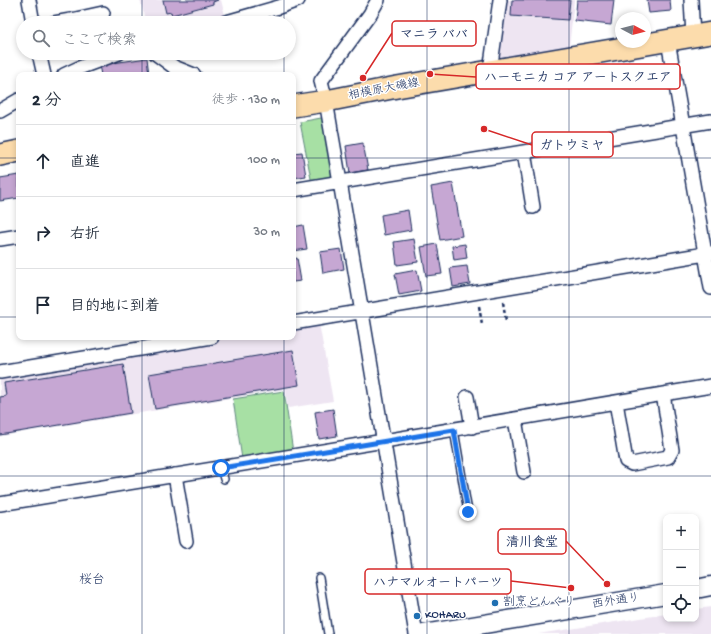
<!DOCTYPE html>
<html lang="ja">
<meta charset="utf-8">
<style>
:root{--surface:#fff;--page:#f6f6f7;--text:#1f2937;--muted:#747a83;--line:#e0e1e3}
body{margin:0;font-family:"Gochi Hand","Klee One",sans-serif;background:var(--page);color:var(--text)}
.controls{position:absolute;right:12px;bottom:12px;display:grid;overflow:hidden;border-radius:8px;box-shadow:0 2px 6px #0003}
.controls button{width:36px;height:36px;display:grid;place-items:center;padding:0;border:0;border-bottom:1px solid var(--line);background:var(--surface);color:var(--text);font:20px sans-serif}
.compass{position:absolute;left:615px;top:12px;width:36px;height:36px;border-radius:50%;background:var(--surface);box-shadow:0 2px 6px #0003;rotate:97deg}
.stop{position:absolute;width:12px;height:12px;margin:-9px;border:3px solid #1a73e8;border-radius:50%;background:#fff}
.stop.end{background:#1a73e8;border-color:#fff;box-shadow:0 1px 4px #0008}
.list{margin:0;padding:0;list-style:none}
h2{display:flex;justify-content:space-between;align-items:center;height:52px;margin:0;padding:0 16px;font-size:17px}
h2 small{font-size:13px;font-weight:400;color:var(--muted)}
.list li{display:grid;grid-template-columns:26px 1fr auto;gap:12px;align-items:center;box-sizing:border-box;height:72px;padding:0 16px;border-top:1px solid var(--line)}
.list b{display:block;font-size:15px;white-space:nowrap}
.list em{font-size:13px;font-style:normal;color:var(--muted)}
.icon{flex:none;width:22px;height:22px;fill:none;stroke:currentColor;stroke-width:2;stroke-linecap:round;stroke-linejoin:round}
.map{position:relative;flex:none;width:711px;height:634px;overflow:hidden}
.search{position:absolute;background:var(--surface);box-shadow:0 2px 6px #0003;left:16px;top:16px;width:280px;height:44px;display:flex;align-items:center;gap:10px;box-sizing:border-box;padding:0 14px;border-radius:22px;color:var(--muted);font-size:15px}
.panel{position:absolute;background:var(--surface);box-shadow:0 2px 6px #0003;left:16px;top:72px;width:280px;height:268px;border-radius:8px}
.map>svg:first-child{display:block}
</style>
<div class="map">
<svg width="711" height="634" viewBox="0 0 711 634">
<rect width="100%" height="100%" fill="#fff"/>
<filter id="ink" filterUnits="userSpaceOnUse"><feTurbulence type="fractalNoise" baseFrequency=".025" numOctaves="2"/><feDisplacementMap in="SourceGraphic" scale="8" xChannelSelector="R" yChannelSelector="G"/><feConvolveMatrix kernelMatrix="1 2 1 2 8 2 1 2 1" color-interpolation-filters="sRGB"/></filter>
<g filter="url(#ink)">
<path fill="#eee5f2" d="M140,0H221L225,16L203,23H146Z
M503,0H574L569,49L493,63Z
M319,323L333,401L288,408L285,389L0,436V376L232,337H293V327Z
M711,607V634H538L666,614V619H696V609Z"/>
<path fill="#a7e0a4" stroke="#618881" d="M321,118L324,119L335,178L312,184L300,122Z
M284,391L293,452L242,459L233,399Z"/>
<path fill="#c6a7d3" stroke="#1b2f5e" d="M163,0H218L213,2V4L172,15L171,12L166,13Z
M512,0H570L568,20L511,16Z
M577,0H614L611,25L575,21Z
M647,0H670L671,11L649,13Z
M147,58L149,75H101L99,65Z
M363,143L368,170L350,173L346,146Z
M302,152L306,176L293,178V153Z
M19,175V198L0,201V178Z
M453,183L462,236L440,240L431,187Z
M408,210L411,230L384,235L381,215Z
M303,225L307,249L293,251V227Z
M414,239L418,262L397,265L394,242Z
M437,244L442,274L426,276L421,247Z
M465,244L467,258L454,260L452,246Z
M341,249L344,269L323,273L320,252Z
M297,258L301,281L293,282V259Z
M467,266L470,284L453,287L450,268Z
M417,270L421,291L399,295L395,274Z
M293,350L299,385L155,409L149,374Z
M123,364L131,413L0,435V397L6,396L4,383Z
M333,409L337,436L319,439L315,412Z"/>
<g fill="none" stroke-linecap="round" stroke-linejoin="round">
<g stroke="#1b2f5e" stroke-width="10">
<path id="lane" d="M454,430L468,512
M221,468L224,479
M319,578L328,634"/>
</g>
<g stroke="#1b2f5e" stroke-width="16">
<path id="street" d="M29,0L33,23
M378,0L370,14L321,81L326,101L340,182L416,634
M691,0L693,36
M54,23L71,20L103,13
M223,23L279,7L298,0
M668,41L683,126L711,288
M39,53L44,75
M155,53L174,67L194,75
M490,71L500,0
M64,75L79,68L119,53
M0,111L19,100
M524,152L533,207
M293,190L711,121
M0,239L19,236
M293,323L711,253
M0,372L212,337
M467,397L472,427
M616,402L626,461L632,464L668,457L672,450L663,394
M515,419L524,472
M175,475L186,541
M0,504L384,441L711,386"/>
</g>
<g stroke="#1b2f5e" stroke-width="21">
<path id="secondary" d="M696,589L711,586
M424,634L666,594"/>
</g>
<g stroke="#1b2f5e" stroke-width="24">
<path id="primary" d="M293,106L326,101L397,87L711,33
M0,155L19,151"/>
</g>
<path stroke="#1b2f5e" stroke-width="2.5" stroke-dasharray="4 3" stroke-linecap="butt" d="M503,302L506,321
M479,306L482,324"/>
<use href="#lane" stroke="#fff" stroke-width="7"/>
<use href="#street" stroke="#fff" stroke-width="13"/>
<use href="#secondary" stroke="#fff" stroke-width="18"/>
<use href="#primary" stroke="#fcdcac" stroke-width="21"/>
</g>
</g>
<g fill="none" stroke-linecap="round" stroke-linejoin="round" filter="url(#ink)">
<path stroke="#1a73e8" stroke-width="5" d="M221,468L454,430L468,512"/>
</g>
<path fill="none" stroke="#1b2f5e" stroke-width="1" stroke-opacity="0.55" d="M142,0V23M284,0V23M427,0V634M569,0V634M142,53V75M284,53V75M0,158H19M293,158H711M0,317H19M293,317H711M142,337V634M284,337V634M0,476H711"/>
<g fill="#1f6fb2" stroke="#fff" stroke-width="1.5">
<circle cx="495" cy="603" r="4"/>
<circle cx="417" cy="616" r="4"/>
</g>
<g text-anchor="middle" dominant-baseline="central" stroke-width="3" stroke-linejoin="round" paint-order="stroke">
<g font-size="12" fill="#1b2f5e" stroke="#fff">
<text transform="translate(384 90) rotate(-11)">相模原大磯線</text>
<text transform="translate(616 602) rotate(-9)">西外通り</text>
</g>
<g font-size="12" fill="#1b2f5e" stroke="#fff" text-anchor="start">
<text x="503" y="603">割烹どんぐり</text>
<text x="425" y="616">KOHARU</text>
</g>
<g font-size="13" fill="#1b2f5e" stroke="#fff">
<text x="92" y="580">桜台</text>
</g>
</g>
<path fill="none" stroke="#d62828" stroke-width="1.5" d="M363 78L392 33M430 74L476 77M484 129L532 145M607 584L566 541M571 588L511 581"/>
<g fill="#d62828" stroke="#fff" stroke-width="1.5">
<circle cx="363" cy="78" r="4"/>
<circle cx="430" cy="74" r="4"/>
<circle cx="484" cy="129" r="4"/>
<circle cx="607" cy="584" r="4"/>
<circle cx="571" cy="588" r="4"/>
</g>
<g fill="#fff" stroke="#d62828" stroke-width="1.5">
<rect x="392" y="21" width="84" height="25" rx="4"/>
<rect x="476" y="64" width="204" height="25" rx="4"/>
<rect x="532" y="132" width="81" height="25" rx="4"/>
<rect x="498" y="529" width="68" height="25" rx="4"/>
<rect x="365" y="569" width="146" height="25" rx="4"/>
</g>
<g font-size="13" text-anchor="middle" font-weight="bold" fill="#1b2f5e">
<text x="434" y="38">マニラ ババ</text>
<text x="578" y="81">ハーモニカ コア アートスクエア</text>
<text x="572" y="149">ガトウミヤ</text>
<text x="532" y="546">清川食堂</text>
<text x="438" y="586">ハナマルオートパーツ</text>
</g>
</svg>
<div class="controls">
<button>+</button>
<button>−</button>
<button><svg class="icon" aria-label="locate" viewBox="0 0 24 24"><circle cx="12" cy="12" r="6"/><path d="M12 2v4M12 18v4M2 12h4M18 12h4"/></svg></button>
</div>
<svg class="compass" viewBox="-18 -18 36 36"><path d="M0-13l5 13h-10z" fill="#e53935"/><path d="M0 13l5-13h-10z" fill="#747a83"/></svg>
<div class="stop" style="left:221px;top:468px"></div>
<div class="stop end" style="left:468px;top:512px"></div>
<div class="search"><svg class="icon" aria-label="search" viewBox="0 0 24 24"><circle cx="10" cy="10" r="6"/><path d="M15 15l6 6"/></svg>ここで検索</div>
<section class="panel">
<h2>2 分<small>徒歩 · 130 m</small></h2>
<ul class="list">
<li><svg class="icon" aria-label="ahead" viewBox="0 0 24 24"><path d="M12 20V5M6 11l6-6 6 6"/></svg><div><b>直進</b></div><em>100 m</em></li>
<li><svg class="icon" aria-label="right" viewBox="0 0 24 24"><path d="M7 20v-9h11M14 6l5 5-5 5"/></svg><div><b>右折</b></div><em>30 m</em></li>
<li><svg class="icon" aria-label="arrive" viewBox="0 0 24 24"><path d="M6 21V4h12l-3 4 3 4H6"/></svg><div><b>目的地に到着</b></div></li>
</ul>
</section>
</div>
